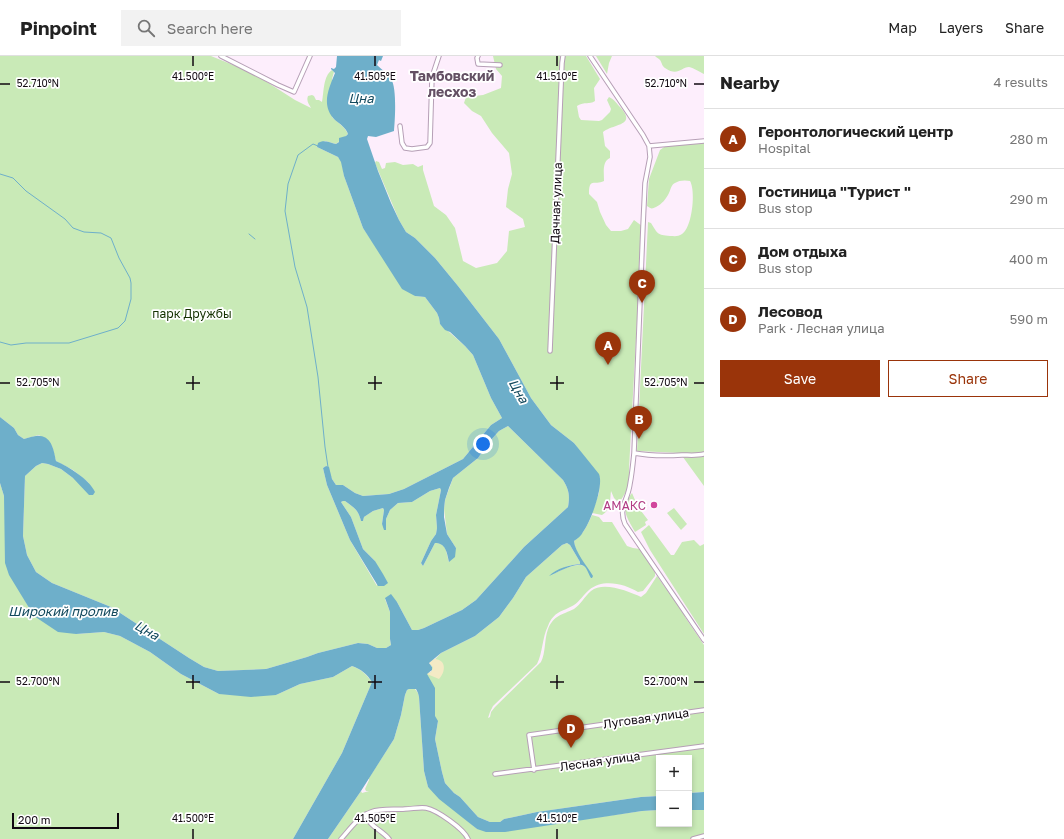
<!DOCTYPE html>
<meta charset="utf-8">
<style>
:root{--surface:#fff;--page:#f2f2f2;--text:#222;--muted:#767676;--line:#e0e0e0;--accent:#9a340a}
body{margin:0;font-family:"Golos Text",sans-serif;background:var(--page);color:var(--text)}
.controls{position:absolute;right:12px;bottom:12px;display:grid;overflow:hidden;border-radius:0px;box-shadow:0 2px 6px #0003}
.controls button{width:36px;height:36px;display:grid;place-items:center;padding:0;border:0;border-bottom:1px solid var(--line);background:var(--surface);color:var(--text);font:20px sans-serif}
.scale{position:absolute;left:12px;bottom:10px;width:107px;box-sizing:border-box;padding-left:4px;border:2px solid #100810;border-top:0;font-size:11px;line-height:14px;white-space:nowrap;color:#100810;-webkit-text-stroke:3px #fff;paint-order:stroke}
.you{position:absolute;left:483px;top:388px;width:14px;height:14px;margin:-10px;border:3px solid #fff;border-radius:50%;background:#1a73e8;box-shadow:0 0 0 6px #1a73e833}
.badge{display:grid;place-items:center;width:26px;height:26px;border-radius:50%;background:var(--accent);color:#fff;font-size:13px;font-weight:700}
.pin{position:absolute;translate:-50% -33px;filter:drop-shadow(0 1px 2px #0008)}
.pin::after{content:'';position:absolute;top:21px;width:14px;height:12px;background:inherit;clip-path:polygon(0 0,100% 0,50% 100%)}
.list{margin:0;padding:0;list-style:none}
h2{display:flex;justify-content:space-between;align-items:center;height:52px;margin:0;padding:0 16px;font-size:17px}
h2 small{font-size:13px;font-weight:400;color:var(--muted)}
.list li{display:grid;grid-template-columns:26px 1fr auto;gap:12px;align-items:center;box-sizing:border-box;height:60px;padding:0 16px;border-top:1px solid var(--line)}
.list b{display:block;font-size:15px;white-space:nowrap}
.list p{margin:0;font-size:13px;white-space:nowrap;color:var(--muted)}
.list em{font-size:13px;font-style:normal;color:var(--muted)}
.actions{display:flex;gap:8px;padding:12px 16px}
.actions a{flex:1;padding:9px 0;border:1px solid var(--accent);border-radius:0px;text-align:center;font-size:14px;color:var(--accent)}
.actions .main{background:var(--accent);color:#fff}
.icon{flex:none;width:22px;height:22px;fill:none;stroke:currentColor;stroke-width:2;stroke-linecap:round;stroke-linejoin:round}
.map{position:relative;flex:none;width:704px;height:783px;overflow:hidden}
header{display:flex;align-items:center;gap:24px;box-sizing:border-box;height:56px;padding:0 20px;background:var(--surface);border-bottom:1px solid var(--line)}
header strong{font-size:19px}
nav{display:flex;gap:22px;margin-inline-start:auto;font-size:14px}
.search{width:280px;height:36px;background:var(--page);display:flex;align-items:center;gap:10px;box-sizing:border-box;padding:0 14px;border-radius:0px;color:var(--muted);font-size:15px}
main{display:flex}
aside{flex:1;background:var(--surface)}
.map>svg:first-child{display:block}
</style>
<header>
<strong>Pinpoint</strong>
<div class="search"><svg class="icon" aria-label="search" viewBox="0 0 24 24"><circle cx="10" cy="10" r="6"/><path d="M15 15l6 6"/></svg>Search here</div>
<nav><a>Map</a><a>Layers</a><a>Share</a></nav>
</header>
<main>
<div class="map">
<svg width="704" height="783" viewBox="0 0 704 783">
<rect width="100%" height="100%" fill="#fdeefc"/>
<path fill="#c9eab7" d="M0,0H211L253,17L295,44L311,52C309,48 306,45 308,40L312,39L314,40L316,44H319L322,46C324,36 323,20 332,14L334,16L332,23V61C337,66 345,71 348,78L346,80L336,88L325,85L317,91L338,101L342,106L344,120L363,172L382,200L415,240L425,241L437,257L439,262L440,268L465,290L473,299L491,342L502,362L491,369L463,403L404,433L389,438L363,440L355,437L343,429H336L332,423L326,410L323,412L327,429L350,484L377,530L375,505L363,493L351,461L341,446L343,445H345C354,452 358,453 361,465H363L364,461L373,455L383,452L384,454L382,468L386,474V463L390,454L398,447L412,446L430,435L440,432L441,434L436,459L437,472L436,478L431,485L421,507L423,510L435,487C447,487 446,496 449,506L456,492L447,478L444,453L445,444L453,422L478,402L489,386L499,375L508,370L563,424C569,434 570,439 568,451L524,491L476,544L462,554L424,572L418,574H412L397,546L385,543L390,556V583L391,589L386,592H377L368,588L358,587L318,597L307,601L266,613L218,615L204,611L189,602L111,551L52,527L36,516L27,499L23,480L25,420L36,410L42,407L48,408L61,413L73,422L89,427L73,414L56,405L52,390L39,379L24,383L18,379L14,372L0,361Z
M493,0H586L600,23L594,32L595,45C589,49 585,45 577,50L579,61L581,64L599,65L602,64L610,56L611,53L607,44L609,41C614,43 617,48 621,52C637,70 612,68 603,76L605,90L610,95V102C602,105 604,117 604,125C594,130 589,121 589,138L597,146L600,156L606,169L611,175H621L628,173L634,164L642,170L629,413L630,429L621,444L617,445L614,442L611,435C610,443 611,454 602,459L592,457L599,437L600,422L574,387L551,369L531,342L499,283L458,230L435,202L415,182L406,176L399,164L375,107L376,105L379,106L382,113L385,112L386,107L395,106L403,109L413,108L418,111L423,109V114L434,150L446,159L455,172L463,205L476,212L497,207L507,195L509,175L525,171L523,163L506,151L508,133L512,118L509,97L492,77L481,60L472,55L464,47L466,41L483,39L501,32L502,20L496,13Z
M596,0H612L609,7L607,18Z
M655,0H704V18C700,16 694,12 689,11C681,11 678,21 665,12C662,10 662,7 660,4C659,3 656,1 655,0Z
M704,86V430L680,397L637,395L648,166L651,167C658,178 657,179 670,180C674,180 678,181 682,178C692,172 696,135 690,125C686,124 679,124 675,127C671,129 671,133 669,137C666,143 662,148 656,151C652,153 651,153 647,150L649,123L660,94L667,89H682Z
M0,427L4,440L23,541L34,560L76,578L104,576L120,580L150,596L181,618L219,638L276,639L300,628L333,621L352,610C361,613 366,618 372,626L342,697L293,783H0Z
M632,437L638,451L648,464L645,466L646,469L635,476C626,460 620,453 632,437Z
M674,452L687,468L681,474L667,457Z
M592,459L599,461L603,466H612L627,490L633,492L640,493L655,515V520L643,535L638,536C625,528 603,522 589,534C583,539 580,545 574,549C562,556 554,555 548,570C542,582 543,596 537,608L493,650L490,656L488,662L490,661L491,656L495,651L541,606C546,596 544,584 548,573C554,559 562,559 574,553C581,548 584,541 591,535C603,525 628,535 641,541L646,537L657,520C666,533 676,546 685,559V561L704,589V736L689,737V702H659V740L641,741L537,756L504,763L500,766H490L478,761L460,741L454,737L445,727L442,716L435,683L438,665L437,666L419,620L431,616L432,614V610L430,609L432,604L435,603L441,597L475,580L499,561L513,542L526,521L562,489L567,487L570,489L580,506V508C568,509 562,512 552,519C558,515 577,506 584,510C587,512 589,519 591,522C585,511 575,496 574,485C583,479 588,468 592,459Z
M649,469L671,499H674L682,486L694,484L700,490L704,488V578L650,494L641,476Z
M411,632L415,633L418,637L419,641L424,715L428,731L477,773L578,764L642,755L659,754V768H689V754H704V783H343L356,768L363,761L361,757L338,783H328L361,735L362,737L369,735H366L365,733L369,724V722L394,683L401,659L405,639L407,634Z"/>
<path fill="#f4eac5" d="M435,603C437,603 440,604 442,606C446,611 443,619 439,623L427,618L431,616L433,612L432,610L429,607L432,604Z"/>
<path fill="#6eafca" d="M337,0H383L381,5L379,4L377,9C382,14 388,18 391,23C397,31 395,64 394,75L376,81L368,80L367,83L378,115L391,147L399,164L406,176L415,182L435,202L458,230L499,283L531,342L551,369L574,387L599,418C604,430 591,465 583,476C581,480 578,482 574,485C575,496 587,510 593,520L592,522H591C589,519 587,512 584,510C576,505 557,517 549,520C557,512 569,509 580,508V506L570,489L567,487L562,489L526,521L513,542L499,561L475,580L441,597L429,607L432,611V614L427,618L435,632V660L438,665L435,683L442,716L445,727L454,737L460,741L478,761L490,766H500L504,763L537,756L641,741L659,740V754L642,755L505,776H486L477,773L439,743L428,731L424,715L419,641L418,637L416,633H409L407,634L405,639L401,659L394,683L361,735L328,783H293L342,697L372,626C367,618 361,613 352,610L333,621L300,628L276,639L251,641L219,638L181,618L150,596L120,580L104,576L76,578L58,576L34,560L9,519L5,507L4,440L0,427V361L14,372L18,379L24,383C29,382 35,379 40,380C52,381 54,395 56,405C69,411 89,423 95,436L93,439H89L73,422L61,413L48,408L42,407L36,410L25,420L23,480L27,499L36,516L52,527L111,551L189,602L204,611L218,615L266,613L307,601L318,597L358,587L368,588L377,592H386L391,589L390,583V556L385,542L391,538L397,546L412,574H418L424,572L462,554L476,544L524,491L568,451C570,439 569,434 563,424L508,370L499,375L489,386L478,402L453,422L449,432L445,444L444,453V461L447,478L456,492L455,501L449,506C447,497 446,487 435,487L423,510L421,507L431,485L436,478L437,472L436,459L441,434L440,432L430,435L412,446L398,447L390,454L386,463V474H384L382,468L384,454L383,452L373,455L364,461L363,465H361C358,453 354,452 345,445H343L341,446L351,461L363,493L375,505L383,518L388,527L384,530H378L350,484L327,429L323,412L326,410L329,411L332,423L336,429H343L355,437L363,440L389,438L404,433L463,403L491,369L502,362L491,342L473,299L465,290L450,276L445,274L440,268L439,262L437,257L425,241L415,240L402,233L363,172L344,120L341,106L338,101L317,91L318,87C324,83 330,87 336,88L339,86V82L346,80L348,78C346,72 340,68 335,64C321,50 328,34 335,17L331,13V12L334,13L336,11Z
M704,736V754H689V737Z"/>
<g fill="none" stroke-linecap="round" stroke-linejoin="round">
<path stroke="#6eafca" stroke-width="1" d="M318,90L313,88L298,99L288,128L285,155L295,211L307,251L318,321L325,391L328,411
M0,118L13,122L26,135L65,163L73,172L84,176L101,177L111,182L119,202L130,222L131,227V243L125,265L118,272L69,287H26L11,289L0,286
M249,178L255,183"/>
<g stroke="#b69fb6" stroke-width="5.5">
<path id="minor" d="M221,0L278,29L294,36L310,0
M478,0L477,2L478,8L500,9
M590,0L643,79L649,90L650,101L645,127L643,170L634,397C633,407 632,418 630,428C628,444 618,452 625,468L704,584
M400,70L402,87L405,92L412,93L427,91L430,87L432,21L439,0
M649,90L704,85
M550,295L562,7L563,0
M634,397C650,400 665,400 682,399C689,399 697,400 704,398
M534,714L529,679L704,654
M495,718L704,690
M366,758C368,770 382,774 389,783
M341,783C350,773 358,761 371,756C381,752 394,754 405,753C412,753 419,751 426,752C437,754 464,773 468,783
M693,783L704,780"/>
</g>
<use href="#minor" stroke="#fff" stroke-width="3.5"/>
</g>
<path fill="none" stroke="#100810" stroke-width="1.5" d="M193,0V10M375,0V10M557,0V10M0,28H10M694,28H704M193,320V334M375,320V334M557,320V334M0,327H10M186,327H200M368,327H382M550,327H564M694,327H704M193,619V633M375,619V633M557,619V633M0,626H10M186,626H200M368,626H382M550,626H564M694,626H704M193,773V783M375,773V783M557,773V783"/>
<circle fill="#d1479c" stroke="#fff" stroke-width="1.5" cx="654" cy="449" r="4"/>
<g text-anchor="middle" dominant-baseline="central" stroke-width="3.5" stroke-linejoin="round" paint-order="stroke">
<g font-size="12" fill="#100810" stroke="#fff">
<text transform="translate(556 147) rotate(-88)">Дачная улица</text>
<text transform="translate(646 662) rotate(-8)">Луговая улица</text>
<text transform="translate(600 705) rotate(-8)">Лесная улица</text>
</g>
<g font-size="12" fill="#143200" stroke="#fff">
<text x="192" y="257">парк Дружбы</text>
</g>
<g font-size="12" fill="#b23c85" stroke="#fff" text-anchor="end">
<text x="646" y="449">АМАКС</text>
</g>
<g font-size="13" font-style="italic" fill="#12495d" stroke="#fff">
<text x="361" y="42">Цна</text>
<text transform="translate(519 335) rotate(60)">Цна</text>
<text x="63" y="555">Широкий пролив</text>
<text transform="translate(147 574) rotate(29)">Цна</text>
</g>
<g font-size="14" font-weight="bold" fill="#645064" stroke="#fff">
<text x="452" y="19">Тамбовский<tspan x="452" dy="16">лесхоз</tspan></text>
</g>
</g>
<g font-size="10" text-anchor="middle" fill="#100810" stroke="#fff" stroke-width="3.5" stroke-linejoin="round" paint-order="stroke">
<text x="193" y="24">41.500°E</text>
<text x="375" y="24">41.505°E</text>
<text x="557" y="24">41.510°E</text>
<text x="38" y="31">52.710°N</text>
<text x="666" y="31">52.710°N</text>
<text x="38" y="330">52.705°N</text>
<text x="666" y="330">52.705°N</text>
<text x="38" y="629">52.700°N</text>
<text x="666" y="629">52.700°N</text>
<text x="193" y="766">41.500°E</text>
<text x="375" y="766">41.505°E</text>
<text x="557" y="766">41.510°E</text>
</g>
</svg>
<div class="controls">
<button>+</button>
<button>−</button>
</div>
<div class="scale">200 m</div>
<div class="you"></div>
<div class="pin badge" style="left:608px;top:309px">A</div>
<div class="pin badge" style="left:639px;top:383px">B</div>
<div class="pin badge" style="left:642px;top:247px">C</div>
<div class="pin badge" style="left:571px;top:692px">D</div>
</div>
<aside>
<h2>Nearby<small>4 results</small></h2>
<ul class="list">
<li><span class="badge">A</span><div><b>Геронтологический центр</b><p>Hospital</p></div><em>280 m</em></li>
<li><span class="badge">B</span><div><b>Гостиница &quot;Турист &quot;</b><p>Bus stop</p></div><em>290 m</em></li>
<li><span class="badge">C</span><div><b>Дом отдыха</b><p>Bus stop</p></div><em>400 m</em></li>
<li><span class="badge">D</span><div><b>Лесовод</b><p>Park · Лесная улица</p></div><em>590 m</em></li>
</ul>
<div class="actions"><a class="main">Save</a><a>Share</a></div>
</aside>
</main>
